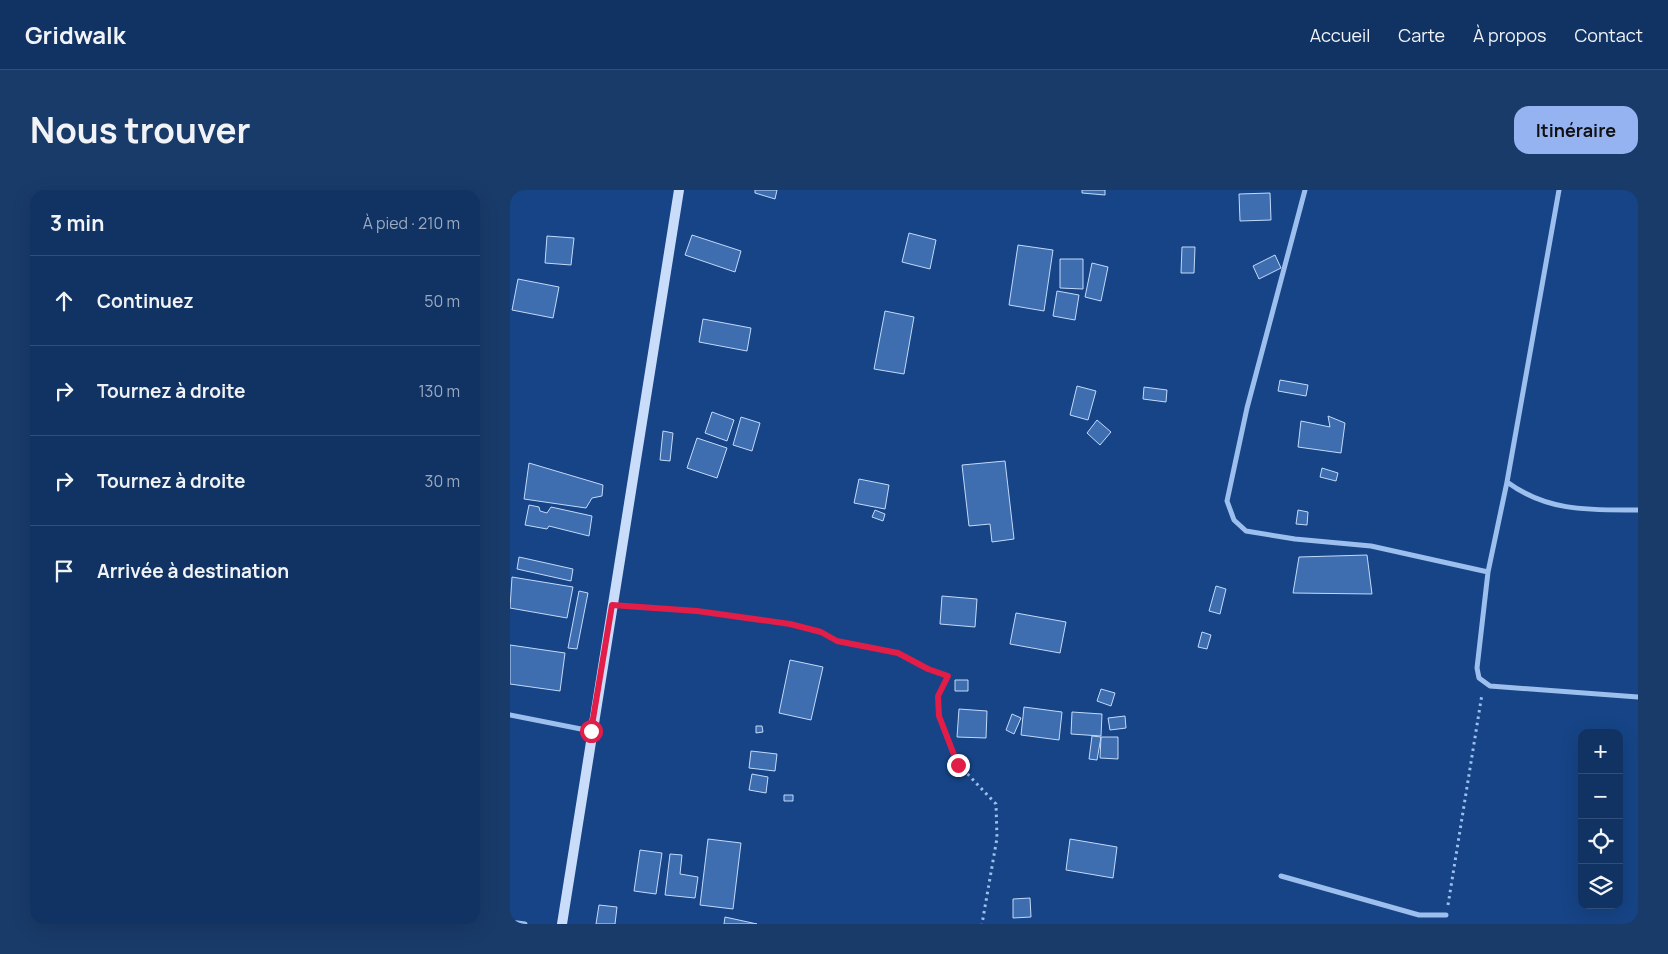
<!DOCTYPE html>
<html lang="fr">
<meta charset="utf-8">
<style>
:root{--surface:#103364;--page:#193b6a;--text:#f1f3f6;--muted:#9caabf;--line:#304e78;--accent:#95b2f1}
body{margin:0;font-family:Manrope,sans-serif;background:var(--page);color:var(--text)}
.controls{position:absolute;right:15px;bottom:15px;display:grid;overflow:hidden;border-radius:10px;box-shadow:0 5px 20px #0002}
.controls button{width:45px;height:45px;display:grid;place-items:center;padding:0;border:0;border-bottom:1px solid var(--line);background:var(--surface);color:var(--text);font:25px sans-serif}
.stop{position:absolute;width:15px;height:15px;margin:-11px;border:4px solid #e11d48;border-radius:50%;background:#fff}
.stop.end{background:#e11d48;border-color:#fff;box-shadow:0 1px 5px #0008}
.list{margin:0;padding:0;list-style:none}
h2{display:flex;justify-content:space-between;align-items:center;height:65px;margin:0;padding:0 20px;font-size:21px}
h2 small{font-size:16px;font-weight:400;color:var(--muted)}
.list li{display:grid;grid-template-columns:32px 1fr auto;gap:15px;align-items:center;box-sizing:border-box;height:90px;padding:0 20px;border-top:1px solid var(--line)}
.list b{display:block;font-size:19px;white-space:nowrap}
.list em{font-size:16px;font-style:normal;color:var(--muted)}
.icon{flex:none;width:28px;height:28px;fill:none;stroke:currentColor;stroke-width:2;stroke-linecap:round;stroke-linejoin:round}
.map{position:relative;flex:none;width:1128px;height:734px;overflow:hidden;border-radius:15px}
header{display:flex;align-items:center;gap:30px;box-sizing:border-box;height:70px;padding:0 25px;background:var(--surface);border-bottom:1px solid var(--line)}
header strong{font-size:24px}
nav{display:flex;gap:28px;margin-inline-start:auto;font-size:18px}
.intro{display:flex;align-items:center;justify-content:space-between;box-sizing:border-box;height:120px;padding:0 30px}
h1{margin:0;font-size:35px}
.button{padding:12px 22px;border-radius:15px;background:var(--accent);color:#111;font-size:18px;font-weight:700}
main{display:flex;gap:30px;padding:0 30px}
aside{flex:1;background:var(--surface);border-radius:15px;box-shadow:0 5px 20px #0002}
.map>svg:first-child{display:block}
</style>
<header>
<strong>Gridwalk</strong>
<nav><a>Accueil</a><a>Carte</a><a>À propos</a><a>Contact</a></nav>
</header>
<div class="intro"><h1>Nous trouver</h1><a class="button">Itinéraire</a></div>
<main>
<aside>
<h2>3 min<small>À pied · 210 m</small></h2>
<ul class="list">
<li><svg class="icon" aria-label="ahead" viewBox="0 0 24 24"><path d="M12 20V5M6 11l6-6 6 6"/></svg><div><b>Continuez</b></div><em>50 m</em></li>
<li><svg class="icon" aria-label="right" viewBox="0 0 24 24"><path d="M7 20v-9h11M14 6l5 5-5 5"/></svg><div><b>Tournez à droite</b></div><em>130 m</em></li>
<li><svg class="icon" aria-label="right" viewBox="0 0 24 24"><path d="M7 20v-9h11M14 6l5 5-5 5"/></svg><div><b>Tournez à droite</b></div><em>30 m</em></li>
<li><svg class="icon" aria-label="arrive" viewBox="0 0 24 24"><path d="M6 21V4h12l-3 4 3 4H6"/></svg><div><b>Arrivée à destination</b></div></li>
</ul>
</aside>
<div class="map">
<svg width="1128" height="734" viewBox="0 0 1128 734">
<rect width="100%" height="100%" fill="#164486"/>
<path fill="#3f6eb0" stroke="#c2dafa" d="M245,0H267L265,9L245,3Z
M572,0H595V5L572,3Z
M760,3L761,30L730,31L729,4Z
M399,43L426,50L420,79L392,72Z
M182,45L231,61L225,82L175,65Z
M37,46L64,48L61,75L35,73Z
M508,55L543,60L534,121L499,115Z
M672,57H685L684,83H671Z
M765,65L771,78L749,89L743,76Z
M550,69H573V99L550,98Z
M582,73L598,77L591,111L575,107Z
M8,89L49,97L43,128L2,120Z
M547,101L569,105L565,130L543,126Z
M375,121L404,127L394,184L364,179Z
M193,129L241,138L237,161L189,152Z
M770,190L798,195L796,206L768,201Z
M567,196L586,201L578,230L560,225Z
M634,197L657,200L656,212L633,209Z
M202,222L224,230L217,251L195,243Z
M818,226L835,233L831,263L788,257L791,231L820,237Z
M231,227L250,233L242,261L223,255Z
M587,230L601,242L590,255L577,243Z
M153,241L163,243L160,271L150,270Z
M187,248L217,258L207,288L177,278Z
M495,271L504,349L482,352L480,334L459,336L452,275Z
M19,273L93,295L92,306L82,308L76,318L14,309Z
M812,278L828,283L826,291L810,287Z
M349,289L379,295L375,319L344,313Z
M19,315L29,317L30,321L37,323L41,317L82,326L79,346L39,336L37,339L15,335Z
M365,320L375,324L373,331L362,327Z
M788,320L798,322L797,335L786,334Z
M857,365L862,404L783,403L789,367Z
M9,367L63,379L61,391L7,379Z
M2,387L63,397L57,428L0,418Z
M706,396L716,399L710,424L699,421Z
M69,401L78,403L67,459L58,458Z
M432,406L467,409L465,437L430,434Z
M506,423L556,432L550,463L500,454Z
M692,442L701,445L697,459L688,457Z
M0,455L55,463L50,501L0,494Z
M280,470L313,477L301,530L269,523Z
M445,490H458V501H445Z
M591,499L605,503L601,516L587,511Z
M514,517L552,522L549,550L511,545Z
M449,519L477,521L476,548L447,547Z
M562,522L592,524L591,546L561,544Z
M502,524L511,528L504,544L496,540Z
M615,526L616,538L600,540L598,528Z
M246,536H252L253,542L246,543Z
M582,546L591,547L587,570L579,569Z
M591,547H608V569L590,568Z
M241,561L267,564L265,581L239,578Z
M242,584L258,587L256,603L239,600Z
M274,605H283V611H274Z
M198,649L231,653L223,719L190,715Z
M560,649L607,657L603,688L556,680Z
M130,660L152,663L146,704L124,701Z
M160,664L172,665L170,684L188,687L185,708L155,705Z
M520,708L521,727L503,728V709Z
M89,715L107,717L105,734H86Z
M215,727L247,734H214Z"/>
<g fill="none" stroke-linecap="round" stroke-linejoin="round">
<path stroke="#9cbfee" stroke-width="3" stroke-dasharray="2.5 4" stroke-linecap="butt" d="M115,416L187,421L280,434L311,442L327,451L387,463L418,479L438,485L428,506L429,526L449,575L486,614L487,648L472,734
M938,715L972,504"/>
<path stroke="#9cbfee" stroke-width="5" d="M795,0L737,218L717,311L724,330L736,341L785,349L861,356L978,382
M1049,0L997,292L978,382L967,478L969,488L980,496L1128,507
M997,292C1038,322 1080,320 1128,320
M0,525L81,541
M771,686L909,725H936
M0,732L15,734"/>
<path stroke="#c9ddfa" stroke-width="10" d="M52,734L169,0"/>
</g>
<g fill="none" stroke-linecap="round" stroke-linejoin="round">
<path stroke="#e11d48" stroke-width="6" d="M81,541L102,415L187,421L280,434L311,442L327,451L388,463L418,479L438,486L428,506L429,526L448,575"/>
</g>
</svg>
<div class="controls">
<button>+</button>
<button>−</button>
<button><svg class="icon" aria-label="locate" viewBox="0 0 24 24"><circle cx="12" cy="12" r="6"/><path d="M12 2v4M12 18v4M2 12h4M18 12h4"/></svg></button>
<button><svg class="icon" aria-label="layers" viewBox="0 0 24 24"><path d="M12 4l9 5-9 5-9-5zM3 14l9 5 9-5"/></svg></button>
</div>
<div class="stop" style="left:81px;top:541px"></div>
<div class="stop end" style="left:448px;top:575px"></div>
</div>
</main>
